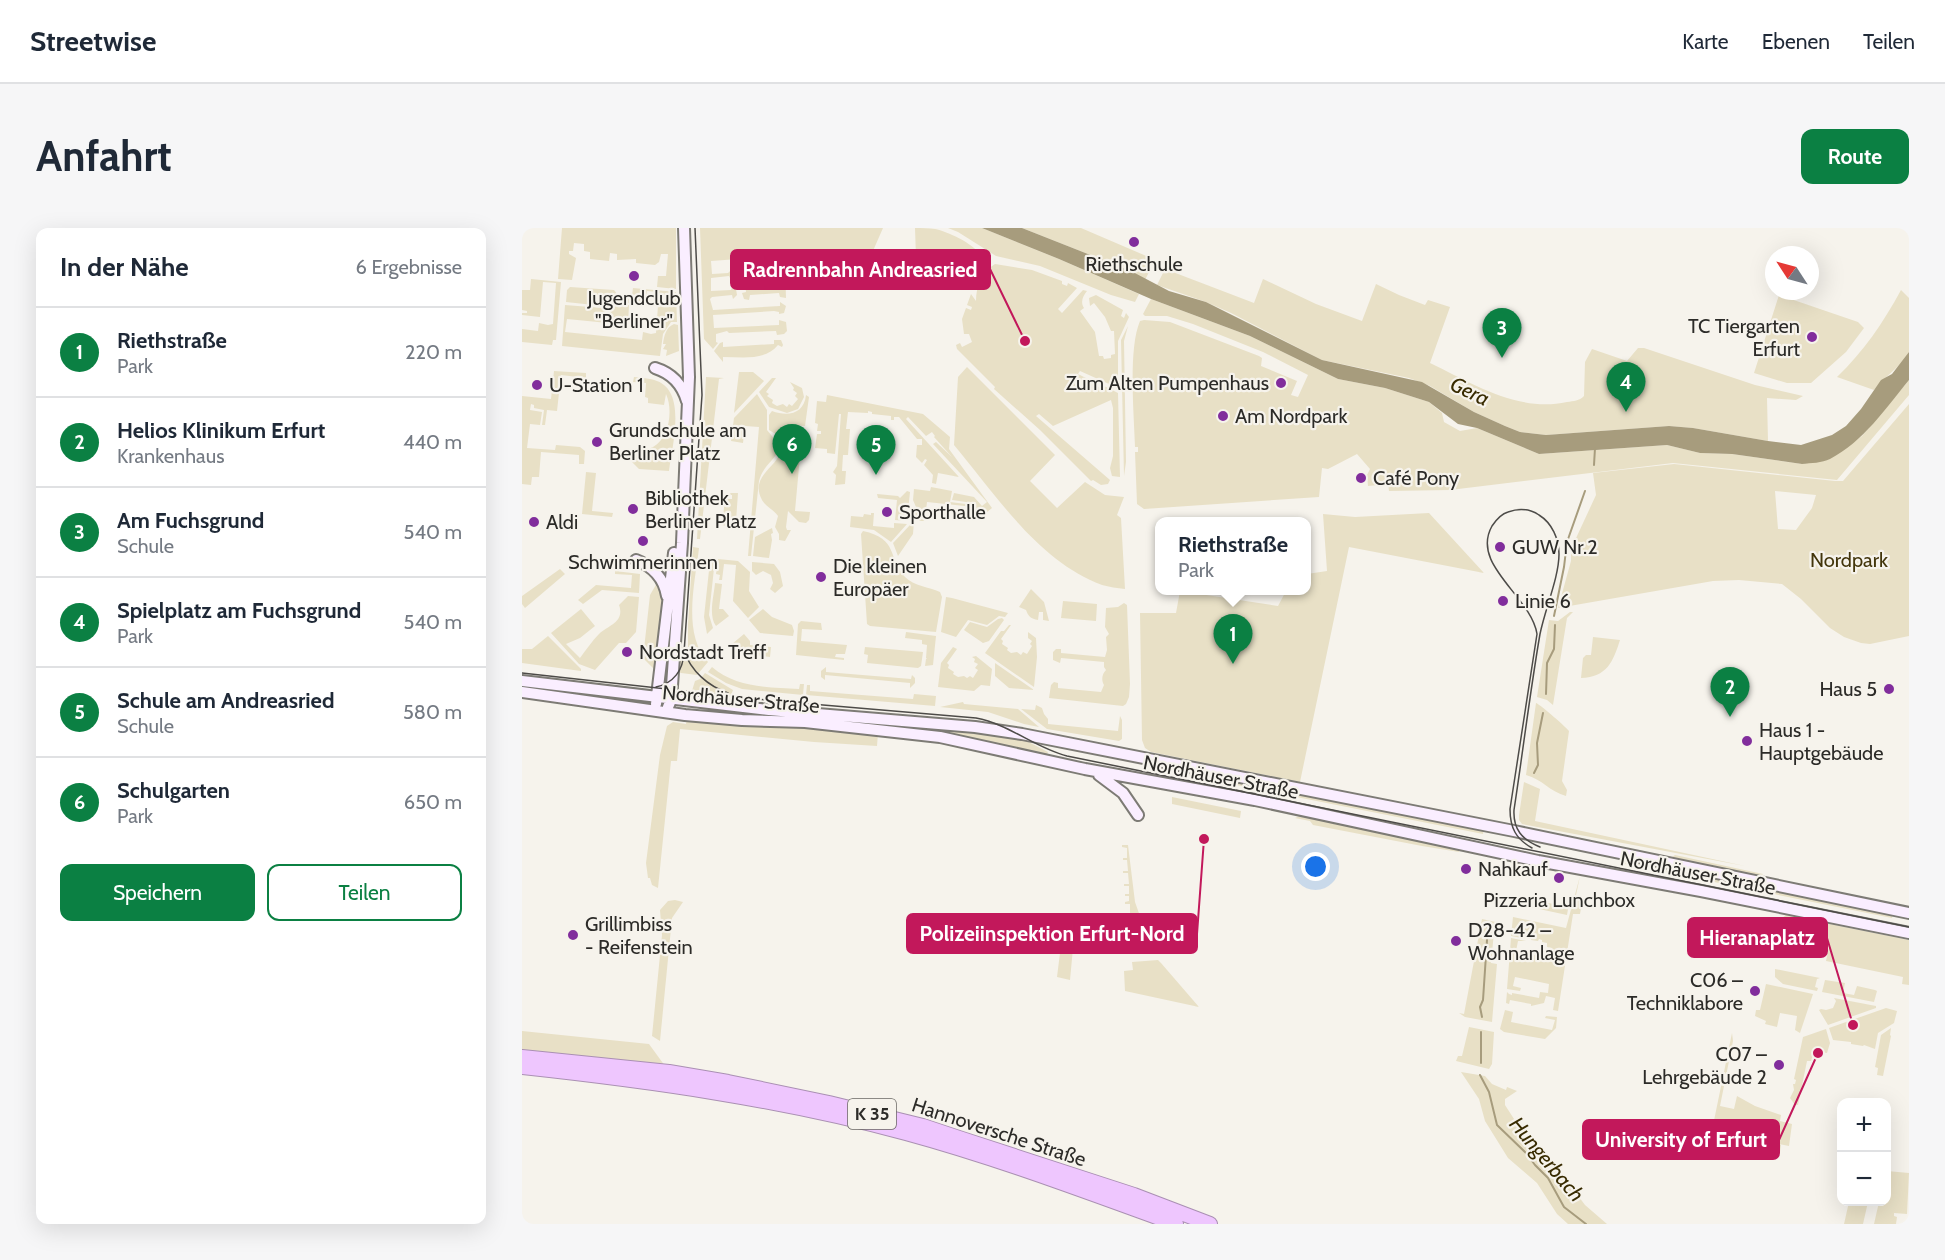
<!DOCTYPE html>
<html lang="de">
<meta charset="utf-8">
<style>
:root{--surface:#fff;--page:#f6f6f7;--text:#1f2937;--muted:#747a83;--line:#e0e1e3;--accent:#0b8043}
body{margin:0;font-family:Cabin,sans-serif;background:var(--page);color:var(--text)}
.controls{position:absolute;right:18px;bottom:18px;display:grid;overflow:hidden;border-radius:12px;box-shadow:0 6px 24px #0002}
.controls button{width:54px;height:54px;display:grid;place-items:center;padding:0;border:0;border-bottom:2px solid var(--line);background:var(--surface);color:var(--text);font:30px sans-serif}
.compass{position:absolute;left:1243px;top:18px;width:54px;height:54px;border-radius:50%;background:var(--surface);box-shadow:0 6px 24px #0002;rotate:306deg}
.you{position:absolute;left:794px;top:639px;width:21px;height:21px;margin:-15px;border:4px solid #fff;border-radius:50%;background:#1a73e8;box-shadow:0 0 0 9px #1a73e833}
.badge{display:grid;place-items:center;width:39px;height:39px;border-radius:50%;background:var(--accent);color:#fff;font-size:20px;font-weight:700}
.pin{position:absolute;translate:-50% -50px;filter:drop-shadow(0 2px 3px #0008)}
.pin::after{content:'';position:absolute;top:32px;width:21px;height:18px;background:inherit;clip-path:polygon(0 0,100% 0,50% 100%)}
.popup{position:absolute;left:633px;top:289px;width:156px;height:78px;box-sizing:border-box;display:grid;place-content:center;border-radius:12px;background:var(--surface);filter:drop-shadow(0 2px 4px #0005);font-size:20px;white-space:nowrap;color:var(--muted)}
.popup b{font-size:22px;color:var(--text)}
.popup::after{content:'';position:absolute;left:50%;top:100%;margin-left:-12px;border:12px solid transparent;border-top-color:var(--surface)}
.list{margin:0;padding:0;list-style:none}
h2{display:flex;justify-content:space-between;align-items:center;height:78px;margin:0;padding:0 24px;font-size:26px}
h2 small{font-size:20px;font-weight:400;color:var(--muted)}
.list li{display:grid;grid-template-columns:39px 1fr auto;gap:18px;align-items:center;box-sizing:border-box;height:90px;padding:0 24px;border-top:2px solid var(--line)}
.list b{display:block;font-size:22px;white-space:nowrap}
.list p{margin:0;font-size:20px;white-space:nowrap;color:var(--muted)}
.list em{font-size:20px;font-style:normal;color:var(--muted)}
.actions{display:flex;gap:12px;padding:18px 24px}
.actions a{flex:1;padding:14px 0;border:2px solid var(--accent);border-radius:12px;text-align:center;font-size:21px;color:var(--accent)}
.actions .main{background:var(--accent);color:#fff}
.map{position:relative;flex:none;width:1387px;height:996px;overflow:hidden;border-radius:12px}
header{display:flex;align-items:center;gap:36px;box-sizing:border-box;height:84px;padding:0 30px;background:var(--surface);border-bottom:2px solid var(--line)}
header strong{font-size:28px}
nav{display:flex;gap:33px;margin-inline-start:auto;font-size:21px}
.intro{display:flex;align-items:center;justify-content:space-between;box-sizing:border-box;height:144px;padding:0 36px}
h1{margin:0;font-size:42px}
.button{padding:15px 27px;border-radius:12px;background:var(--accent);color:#fff;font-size:21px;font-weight:700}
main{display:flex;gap:36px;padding:0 36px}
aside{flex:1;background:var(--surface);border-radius:12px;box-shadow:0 6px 24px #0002}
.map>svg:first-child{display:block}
</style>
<header>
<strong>Streetwise</strong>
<nav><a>Karte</a><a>Ebenen</a><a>Teilen</a></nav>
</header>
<div class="intro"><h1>Anfahrt</h1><a class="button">Route</a></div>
<main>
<aside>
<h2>In der Nähe<small>6 Ergebnisse</small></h2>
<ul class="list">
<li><span class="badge">1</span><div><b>Riethstraße</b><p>Park</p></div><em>220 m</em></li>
<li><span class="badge">2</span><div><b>Helios Klinikum Erfurt</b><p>Krankenhaus</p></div><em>440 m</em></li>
<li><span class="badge">3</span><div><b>Am Fuchsgrund</b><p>Schule</p></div><em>540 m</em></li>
<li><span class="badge">4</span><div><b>Spielplatz am Fuchsgrund</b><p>Park</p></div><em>540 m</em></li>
<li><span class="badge">5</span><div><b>Schule am Andreasried</b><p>Schule</p></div><em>580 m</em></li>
<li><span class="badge">6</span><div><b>Schulgarten</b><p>Park</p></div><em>650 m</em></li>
</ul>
<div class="actions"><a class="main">Speichern</a><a>Teilen</a></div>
</aside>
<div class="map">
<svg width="1387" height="996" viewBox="0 0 1387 996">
<rect width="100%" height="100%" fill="#f6f3ec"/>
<path fill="#e8e0c6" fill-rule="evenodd" d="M40,0H154V61L135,59L136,48H144L146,26H139L137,34L133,37L114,35V31L95,32V26L88,25L87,33L68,31V24L62,23V16L52,15L51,23H47V26L54,30L50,52L36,51Z
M178,0H361L340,48C325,39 284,24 267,32L263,39L264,70L258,69L257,65L228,67L227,72L222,71L220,65L224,64L221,36H217L216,31L189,33L190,46L206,45L209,42L214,48L209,52L207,48L189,50V63L209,62L210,59L214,61L215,67L211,71L210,67L190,69L188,71L191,82L258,78V74L264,78L262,85L257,86V84L252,83L191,87L192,100L257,97V92L264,94L265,103L262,106L255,107L254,103L207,105L205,103L194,106V114L196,115L191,121L182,111Z
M393,0C400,0 407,0 413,1C427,4 461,19 461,35C450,40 435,36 427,43L415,34L406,35L405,30H394Z
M426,0H460L537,31L617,66L613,74L589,67L518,38L474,28L436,4Z
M500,0H559L629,30V40L623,52L609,43Z
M473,36L510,42L540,53V56L545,58L546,55L555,60L536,81L540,85L561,62L565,63C561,68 558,74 562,80L558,83L573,104L577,128H581L582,131L589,130V127L593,126L592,103H589L583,89L572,75L568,78L567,70L574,67L601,82L599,88L602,90L604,85L607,89L596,113V160L558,143L556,146L574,155L573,157L579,160L580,157L596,165L598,249L590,248L588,240L591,228V180L589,172L531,198L517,186L514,188L588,252L586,256L579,257L571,252L569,253L518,202L472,161L473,159L435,121L434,117L438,115L440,119L450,114L447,106H442L440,91L444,80L449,82L450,79L445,77L449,66L454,73C454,58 460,44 473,36Z
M643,41L732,75L741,51L794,76L840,93L854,56L877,67L903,77L906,72L928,79L908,135C950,155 996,185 1045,174C1052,173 1057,173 1062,168L1063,134L1070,121L1105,133L1116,120H1122L1233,157L1281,168L1274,172L1245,170L1246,213L1171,200L1147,198L1024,207L998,204L983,198L952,184L908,158L887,150L800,132L709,85L684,74L635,57Z
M9,51L39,54L34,112H31L30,117L0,114V101L16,103L17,95L26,97L31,96L34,55L21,54L18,89L0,87V85H5V83L0,82V62H8Z
M48,59L92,62L99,71H107V75L97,74L96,75H89L88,76L107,77L106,97L45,91L43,104L120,112L121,104L129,106L134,105L137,64L125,63L123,76L109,75L111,60L154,64L155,94H149L141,106L138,128L40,118L43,77L81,80V78L44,74L45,62Z
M1379,62L1387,70C1387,81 1387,116 1387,124C1383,135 1360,151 1352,162L1315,149C1342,123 1361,95 1379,62Z
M1257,67L1336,94L1342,100L1324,124L1289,155H1265L1232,145Z
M629,71L728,108L816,151L863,160L907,174L920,185L922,194L938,203L955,200L1017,226L1145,217L1178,225L1210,226L1280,236L1307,231L1340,208L1387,152V167L1315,252L1151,235L928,262L867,263L866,256L846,258L845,247L848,241L835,226L806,241L800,240L797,269L622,281L615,276L613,224H616V219H613C612,186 606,121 618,93L622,92L648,94L737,128L740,130L739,138L775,153L769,167L776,169L786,147L741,124L671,96L645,88H623L621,86Z
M152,96L156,97L157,123L144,128L145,122L141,121L144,116H141C142,108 144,99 152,96Z
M606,98L602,113L604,234L602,248L599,112Z
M252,112H259L261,117L260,119L256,117C243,133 221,129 201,129V134L192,123L198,115L201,114V119L252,116Z
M445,139L533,227L508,253L535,280L563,254L583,267L602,269L595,287L599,290L603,361C595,360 587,359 580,357C516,333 474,267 432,217L436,149Z
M32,143L64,145V150L39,147L35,183L25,182L23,197H20L22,182L12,180V177L9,176L8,182L20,184L18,197L8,196L5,220L33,222L34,217L58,219L63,223L62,236H57V227L19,224L17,249H10L9,257L0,256V168L29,171Z
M217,144H231L242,153L212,185Z
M112,149C119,150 128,150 135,153C165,164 150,218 147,243L117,241L104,228L112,220C118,221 125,222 131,219C148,210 151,181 144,166L142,177L126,175V170L123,169L124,155L111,154Z
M184,149L202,150L197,151L178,311H175Z
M250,150H254L244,164L247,166L245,168L251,172L250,175L255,178L261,176L265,179L267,176L270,178L276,171L273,168L275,165L271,162L272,160L268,154L280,160L282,169L276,181L265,185L247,179L237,164Z
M235,166L245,182V202C270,230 244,227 237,253L229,328H226L237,199L223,198L221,215L209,213L212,190Z
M284,167L287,169L283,198L270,197L267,210L273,211L272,227L278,228L273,283L288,284L287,292L284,295L277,294L266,283L264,299L265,302H269L263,313L257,312V306L253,299L256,288C252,282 244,279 240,272C228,250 252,240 258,226C261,219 257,214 257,208L247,202V187L250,183C266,189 282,186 284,167Z
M305,167L401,186L428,209L427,221L470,280L459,289L452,279L405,274L404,283L394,279L391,272L392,261L408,263L409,259L430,263L428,274L444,276V274L430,272L432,265L452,269L460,278L465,274L411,216L414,214L430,229L412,209L413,208L410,204L404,208L386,189L384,191L437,249L416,245L414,256L410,255L411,247L402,237L405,232L403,231L400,235L394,229L395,217H400V211H395L377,189H372V192H369V188L350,186V184L346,183V185L326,184L324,201H328L326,227H321L320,243H324L323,256L313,257L314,247L311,244L315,238L319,186H317L313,226L305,225V221L293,220L295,206H299V203H295L296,196L293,195L295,173L304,174Z
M1387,176V408L1348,416L1339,415L1322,409L1308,400L1279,371L1260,356L1217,352L1191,353L1036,380L1049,333V321L1074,267L1071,245L1152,236L1313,253H1321ZM1253,263L1294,267L1290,280L1274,302L1256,301Z
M64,244L74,245L70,283L91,285L90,289L60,286Z
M385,263L388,264L385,293L373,292L375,272L356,270L355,266L376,268L378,270Z
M207,265H216L214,293H210L205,298L200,297L203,271H210V267H204Z
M389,280L397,286L404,287L402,293H392L391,306L376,328L371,315L388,297Z
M349,285H352L351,298L372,300V295L385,296L369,314L352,302L328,299L329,288L341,289L342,286L349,287Z
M907,285L962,345L827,319L778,554L629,524L623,520L620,512L618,385H654L658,363L756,378L764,363L784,362L785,346L805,343L801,286L833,289Z
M250,300L251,305L249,306L250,312L247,330L231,328L233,309Z
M341,303C377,311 365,329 383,349C392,358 407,359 418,364L420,369L414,404L348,398L345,396L339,306Z
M171,319L177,320C173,355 160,406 186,434L175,447L159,445L155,443L157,440L153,437L157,419H166V396Z
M190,331H193L187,387L191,400L185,406L182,389L188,333Z
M196,331L216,333L228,344L227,363L237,379L226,390L211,373L214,337L202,336L200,352H197L198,347L194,346Z
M230,334L252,336L258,344L261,358L253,365L248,361L251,355L249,347L241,343L234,347L230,343Z
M38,341L43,346L3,380L0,376V368Z
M93,343L118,346L117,365L80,362L61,376L56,372L74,357L109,360L110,347L93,346Z
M135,355L138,356L141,369L135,441H132L121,430L128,367Z
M193,355L200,356L197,381H201L207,388L194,398C186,387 192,368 193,355Z
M509,361L522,374L527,393L521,392V384H517L516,392C509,391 506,388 504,382L497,379Z
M106,368L117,369L114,404L104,415H97L73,442L57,436L29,405L59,381L73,398L58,410L44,416L58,430C64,422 70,413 77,406C87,397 103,394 97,377Z
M424,369L430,370L486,385L483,389L477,388L465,397L446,392L434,409L419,404Z
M541,373L575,376L574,393L539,390Z
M602,375L605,377L608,456L607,469L604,476L601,478L527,470L529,457L532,454L536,455V460L579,464L582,457C579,452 580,446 584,442L582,439V434L539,430L538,435L531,432V424L534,421H539V425L583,429L585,422L584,409L587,406L583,399L584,380L596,379Z
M241,381L250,389L270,397L272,403L271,408L238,405L227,392Z
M1048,384H1051L1045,390L1031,477L1025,472L1015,469L1027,392L1036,393Z
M480,390L482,392L467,413L461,415L442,402L448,394L465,399L476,391Z
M279,393L299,395L300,402L280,401L279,413L325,417L323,426H314L313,429L322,430V432L274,427L276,396Z
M487,397H489L479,411L481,413L480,416L486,420L485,422L489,425L495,424L499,427L501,424L505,426L510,418L508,416L510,413L506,410V404L514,410L515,429L512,459L463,425L479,403H482Z
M384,404L414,408L411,437L403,438L404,431H405L404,430L405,417L400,416V412L383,410Z
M222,406L228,413V417L249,419L248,429C233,427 221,428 210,416Z
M26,408L59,441V443L0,435V421H10Z
M1071,409L1098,412C1091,434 1085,449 1059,450L1061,430L1064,427H1069Z
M343,419L401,424L399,438L396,440L345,435L346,427L342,426Z
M431,419L435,421L425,435L427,437L426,440L432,444L431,446L436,449L442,448L445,450L448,448L451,450L456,442L453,440L456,436L452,434L453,431L450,429L454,428L470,441L468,458L459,457L452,463L416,459L419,435Z
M473,435L512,462L487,460L473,448Z
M190,439C214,460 247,459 277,461L278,456H282L281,467L220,461L204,455L186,444Z
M304,439V444L389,451L390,447L393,450V455L388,460V455L303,447V452L299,449V443Z
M183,445L211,462L208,470L169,466L173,453L178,451Z
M285,457H288V463L391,471L392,466L414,468L413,478L284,467Z
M441,474L442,476L496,481L517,499L502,496L466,484L418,479Z
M1014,475C1019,477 1045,500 1047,503L1040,553L1045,562L1044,568C1028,564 1020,551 1004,547Z
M514,477L520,480L522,486L526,491V496L596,503L598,488L600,492V511L597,513L525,501L499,481L513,482Z
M165,490L356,505L355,518L292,514L158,501L155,533H149L136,660L130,657L128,650H126L124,635L138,527L145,498L151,494L164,496Z
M390,498L495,508L526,524L524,529L390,502Z
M640,539L677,547L704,550L962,601L961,606L639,542Z
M1002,554L1018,561L1013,593L1223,638L1000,596L997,592V587Z
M650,569L719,583L718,590L650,576Z
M780,587L937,621V624L900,618L791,597L788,593L773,590Z
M600,617H606L613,674L626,711L622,718L612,717L607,711H605V709L610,708V703H604V699L609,698L608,688H604V686H608V676H603V674L607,673V668H603V666H607V658H602V656H607L606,645H601V643H606L605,632H601V630H605V620L600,619Z
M1106,622L1150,629L1153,627L1241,646L1238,650Z
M1098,631L1371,685L1370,690L1098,635Z
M1058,648L1053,672L1060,674L1058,686H1051L1036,783L1031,782L1033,770L1024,768L1022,775L1009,778V776L988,772L987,776L984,775L985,764L987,766L990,767V765L1017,770L1018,764L1026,765L1027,756L993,749L991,758L999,760L998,763L985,761L989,710L1004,713H996L994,723L1028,730L1030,720L1025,719V715L1020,714V712L1017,711L1016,713L1009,712V709L1005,711L989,708L991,689L1044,700Z
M1001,670L1042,678L1043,674L1047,675L1045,687L999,677Z
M153,672L161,674L150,690L138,813L130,808L140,707L138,682L146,673Z
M1264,687L1300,694L1295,717L1287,715L1290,700L1281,698L1274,727L1258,724L1265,691L1260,690Z
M960,691L978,695L977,704H972L969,735L975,736L970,794L943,789L937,785L942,786Z
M1303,695L1387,712V757L1380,756L1381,749L1304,733L1307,719L1298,717Z
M539,717L551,720L548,752L535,749Z
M636,732L639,735L677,779L603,763L602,743L611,742L610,734Z
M1253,741L1298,750L1295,751L1293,759L1296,760L1295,763L1261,756L1253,749Z
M1303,752L1323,755L1321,765L1332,767L1335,758L1353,762L1355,763L1352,774L1300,764Z
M1244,756L1291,766L1278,805L1273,802L1275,788L1258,785L1255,799L1243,796L1244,793L1233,788L1234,782H1238Z
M1312,770L1354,778V780L1306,797L1297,782L1299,781L1304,782L1311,780L1314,773Z
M1364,780L1375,783L1372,795L1356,805L1353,821L1342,817L1341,818L1329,816V814L1311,812L1307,800Z
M983,782L991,784L989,794L1030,802L1033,792L1023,790L1024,788L1035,789L1034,800L1023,811L982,804L978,801Z
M947,799L972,804L970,836L967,841L934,833L936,828H940Z
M1369,800L1368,807L1369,808L1361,848L1355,847L1356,840L1353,839L1359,807Z
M1304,801L1308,815L1305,825L1292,823L1289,833H1285L1276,877H1273L1268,870L1272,862L1271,856H1273L1274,852L1272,851L1281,809Z
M0,803L127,816L143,838L0,824Z
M1210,805L1211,813L1198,878L1212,881L1215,868L1233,878L1259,887L1258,893L1270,896L1267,918L1257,916L1259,917L1258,924L1248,922V919L1189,907Z
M939,844L963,848L970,856L984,862L985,859L995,863L983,871V877L1003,908L1036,941L1063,977L1085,996H1046L1035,986L1015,955L986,930L963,893L957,871Z
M1365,943L1387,945L1385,986L1372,985V988L1375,989L1374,996H1352L1357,974H1364Z
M1327,974H1346L1341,996H1322Z"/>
<path fill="#a79c7d" d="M460,0H500L609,43L647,63L684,74L800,132L900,154L952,184L983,198L998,204L1024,207L1147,198L1171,200L1246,213L1279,217L1310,207L1324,198L1339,181L1359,152L1370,146L1387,124V152C1364,180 1341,214 1308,231C1300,235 1289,235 1280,236L1210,226L1178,225L1145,217L1017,226L955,200L936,196L907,174L863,160L816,151L728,108L629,71L537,31Z"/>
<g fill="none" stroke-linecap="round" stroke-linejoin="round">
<path stroke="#a79c7d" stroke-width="2" d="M1072,237L1073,220
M1032,388L1042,339L1045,314L1063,263
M1024,466L1025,435L1032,421L1033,397
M1012,545L1016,537L1015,515L1021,485
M960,789L958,779L961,772L966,697
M959,804V835
M958,847L967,864L975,897L1004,925L1013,937L1026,950L1042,979L1064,996"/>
<g stroke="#7d7b75" stroke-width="14">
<path id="secondary" d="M133,140C149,145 160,156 165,173
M114,332C130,338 142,350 145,368
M0,453L247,482L453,499L500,506L992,603L1387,685
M0,464L163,487L220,492L283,494L418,509L563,541L733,572L1016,633L1179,663L1387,705
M134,476L152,325
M146,479L149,472L160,315L167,149L162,0
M577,547L601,565L616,587"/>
</g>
<g stroke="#aa90b3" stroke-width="16">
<path id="highway" d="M0,829L147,844L206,854L307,875L401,898L437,910L612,967L688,996
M0,839C129,853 258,871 384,905C476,930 565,964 654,996"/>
</g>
<use href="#secondary" stroke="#faeeff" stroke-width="10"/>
<use href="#highway" stroke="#eec6fe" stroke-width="14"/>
<path stroke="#4d4b48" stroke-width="1.5" d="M162,423C169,443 186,458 206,465
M0,445L254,473L454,490C487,496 513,520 545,528L1387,699
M134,459C152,455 161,442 162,425L180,167L173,0
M1010,620C994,611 988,600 988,581L1015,406C1009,368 948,337 970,298C974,292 979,286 986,284C997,280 1008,281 1017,287C1030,295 1037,311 1037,326C1037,349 1023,381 1018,406C1008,464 1001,523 992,582C991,601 1000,612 1018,619"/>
</g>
<g fill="#812d9c" stroke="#f6f3ec" stroke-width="2">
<circle cx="612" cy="14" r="6"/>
<circle cx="112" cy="48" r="6"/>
<circle cx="1290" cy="109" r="6"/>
<circle cx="759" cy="155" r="6"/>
<circle cx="15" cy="157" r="6"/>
<circle cx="701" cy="188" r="6"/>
<circle cx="75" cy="214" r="6"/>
<circle cx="839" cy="250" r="6"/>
<circle cx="111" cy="281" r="6"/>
<circle cx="365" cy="284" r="6"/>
<circle cx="12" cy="294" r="6"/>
<circle cx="121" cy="313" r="6"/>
<circle cx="978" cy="319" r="6"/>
<circle cx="299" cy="349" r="6"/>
<circle cx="981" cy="373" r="6"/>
<circle cx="105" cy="424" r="6"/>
<circle cx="1367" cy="461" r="6"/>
<circle cx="1225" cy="513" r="6"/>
<circle cx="944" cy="641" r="6"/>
<circle cx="1037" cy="650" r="6"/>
<circle cx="51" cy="707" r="6"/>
<circle cx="934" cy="713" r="6"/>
<circle cx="1233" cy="763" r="6"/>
<circle cx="1257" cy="837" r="6"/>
</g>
<g text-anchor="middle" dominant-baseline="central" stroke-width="4.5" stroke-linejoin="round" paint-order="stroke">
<rect fill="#f6f3ec" stroke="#696763" stroke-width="1.5" x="326" y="871" width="48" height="30" rx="4.5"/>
<g font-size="18" font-weight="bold" fill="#2c2b28">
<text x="350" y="886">K 35</text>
</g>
<g font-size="20" fill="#2c2b28" stroke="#f6f3ec" text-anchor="start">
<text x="612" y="36" text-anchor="middle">Riethschule</text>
<text x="112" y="70" text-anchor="middle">Jugendclub<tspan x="112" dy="23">"Berliner"</tspan></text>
<text x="1278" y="98" text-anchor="end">TC Tiergarten<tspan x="1278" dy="23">Erfurt</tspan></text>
<text x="747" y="155" text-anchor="end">Zum Alten Pumpenhaus</text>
<text x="27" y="157">U-Station 1</text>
<text x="713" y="188">Am Nordpark</text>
<text x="87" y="202">Grundschule am<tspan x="87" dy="23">Berliner Platz</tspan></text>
<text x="851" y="250">Café Pony</text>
<text x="123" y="270">Bibliothek<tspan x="123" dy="23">Berliner Platz</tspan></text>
<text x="377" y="284">Sporthalle</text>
<text x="24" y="294">Aldi</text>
<text x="990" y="319">GUW Nr.2</text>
<text x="121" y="334" text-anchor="middle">Schwimmerinnen</text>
<text x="311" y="338">Die kleinen<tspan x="311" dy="23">Europäer</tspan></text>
<text x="993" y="373">Linie 6</text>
<text x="117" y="424">Nordstadt Treff</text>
<text x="1355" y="461" text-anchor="end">Haus 5</text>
<text x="1237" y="502">Haus 1 -<tspan x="1237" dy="23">Hauptgebäude</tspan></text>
<text x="956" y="641">Nahkauf</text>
<text x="1037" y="672" text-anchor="middle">Pizzeria Lunchbox</text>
<text x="63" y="696">Grillimbiss<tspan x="63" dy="23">- Reifenstein</tspan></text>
<text x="946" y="702">D28-42 –<tspan x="946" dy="23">Wohnanlage</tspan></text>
<text x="1221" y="752" text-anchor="end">C06 –<tspan x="1221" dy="23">Techniklabore</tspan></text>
<text x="1245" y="826" text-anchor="end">C07 –<tspan x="1245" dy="23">Lehrgebäude 2</tspan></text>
</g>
<g font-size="20" fill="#43360c" stroke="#f6f3ec">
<text x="1327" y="332">Nordpark</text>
</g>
<g font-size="20" fill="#2c2b28" stroke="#f6f3ec">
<text transform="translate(219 471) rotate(5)">Nordhäuser Straße</text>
<text transform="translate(699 549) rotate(11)">Nordhäuser Straße</text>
<text transform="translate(1176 645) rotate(11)">Nordhäuser Straße</text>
<text transform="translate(477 904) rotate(18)">Hannoversche Straße</text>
</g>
<g font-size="21" font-style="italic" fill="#382b01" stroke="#f6f3ec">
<text transform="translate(948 163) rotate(26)">Gera</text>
<text transform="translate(1025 931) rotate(50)">Hungerbach</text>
</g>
</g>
<path fill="none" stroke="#c2185b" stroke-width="2" d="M503 113L468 41M682 611L675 706M1331 797L1305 710M1296 825L1257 912"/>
<g fill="#c2185b" stroke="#f6f3ec" stroke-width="2">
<circle cx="503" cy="113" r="6"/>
<circle cx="682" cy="611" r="6"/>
<circle cx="1331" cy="797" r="6"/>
<circle cx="1296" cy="825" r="6"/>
</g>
<g fill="#c2185b" stroke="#c2185b" stroke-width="2">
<rect x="209" y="22" width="259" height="39" rx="6"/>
<rect x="385" y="686" width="290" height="39" rx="6"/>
<rect x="1166" y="690" width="139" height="39" rx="6"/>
<rect x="1061" y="892" width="196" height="39" rx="6"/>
</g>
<g font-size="21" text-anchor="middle" font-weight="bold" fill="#fff">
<text x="338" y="49">Radrennbahn Andreasried</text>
<text x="530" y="713">Polizeiinspektion Erfurt-Nord</text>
<text x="1235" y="717">Hieranaplatz</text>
<text x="1159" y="919">University of Erfurt</text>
</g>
</svg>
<div class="controls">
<button>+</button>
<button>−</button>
</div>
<svg class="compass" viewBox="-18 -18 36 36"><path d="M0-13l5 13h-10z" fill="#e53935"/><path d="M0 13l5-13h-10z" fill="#747a83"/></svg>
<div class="you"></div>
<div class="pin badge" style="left:711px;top:436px">1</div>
<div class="popup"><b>Riethstraße</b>Park</div>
<div class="pin badge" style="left:1208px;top:489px">2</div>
<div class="pin badge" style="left:980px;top:130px">3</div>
<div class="pin badge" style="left:1104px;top:184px">4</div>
<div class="pin badge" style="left:354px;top:247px">5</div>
<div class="pin badge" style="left:270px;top:246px">6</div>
</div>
</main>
